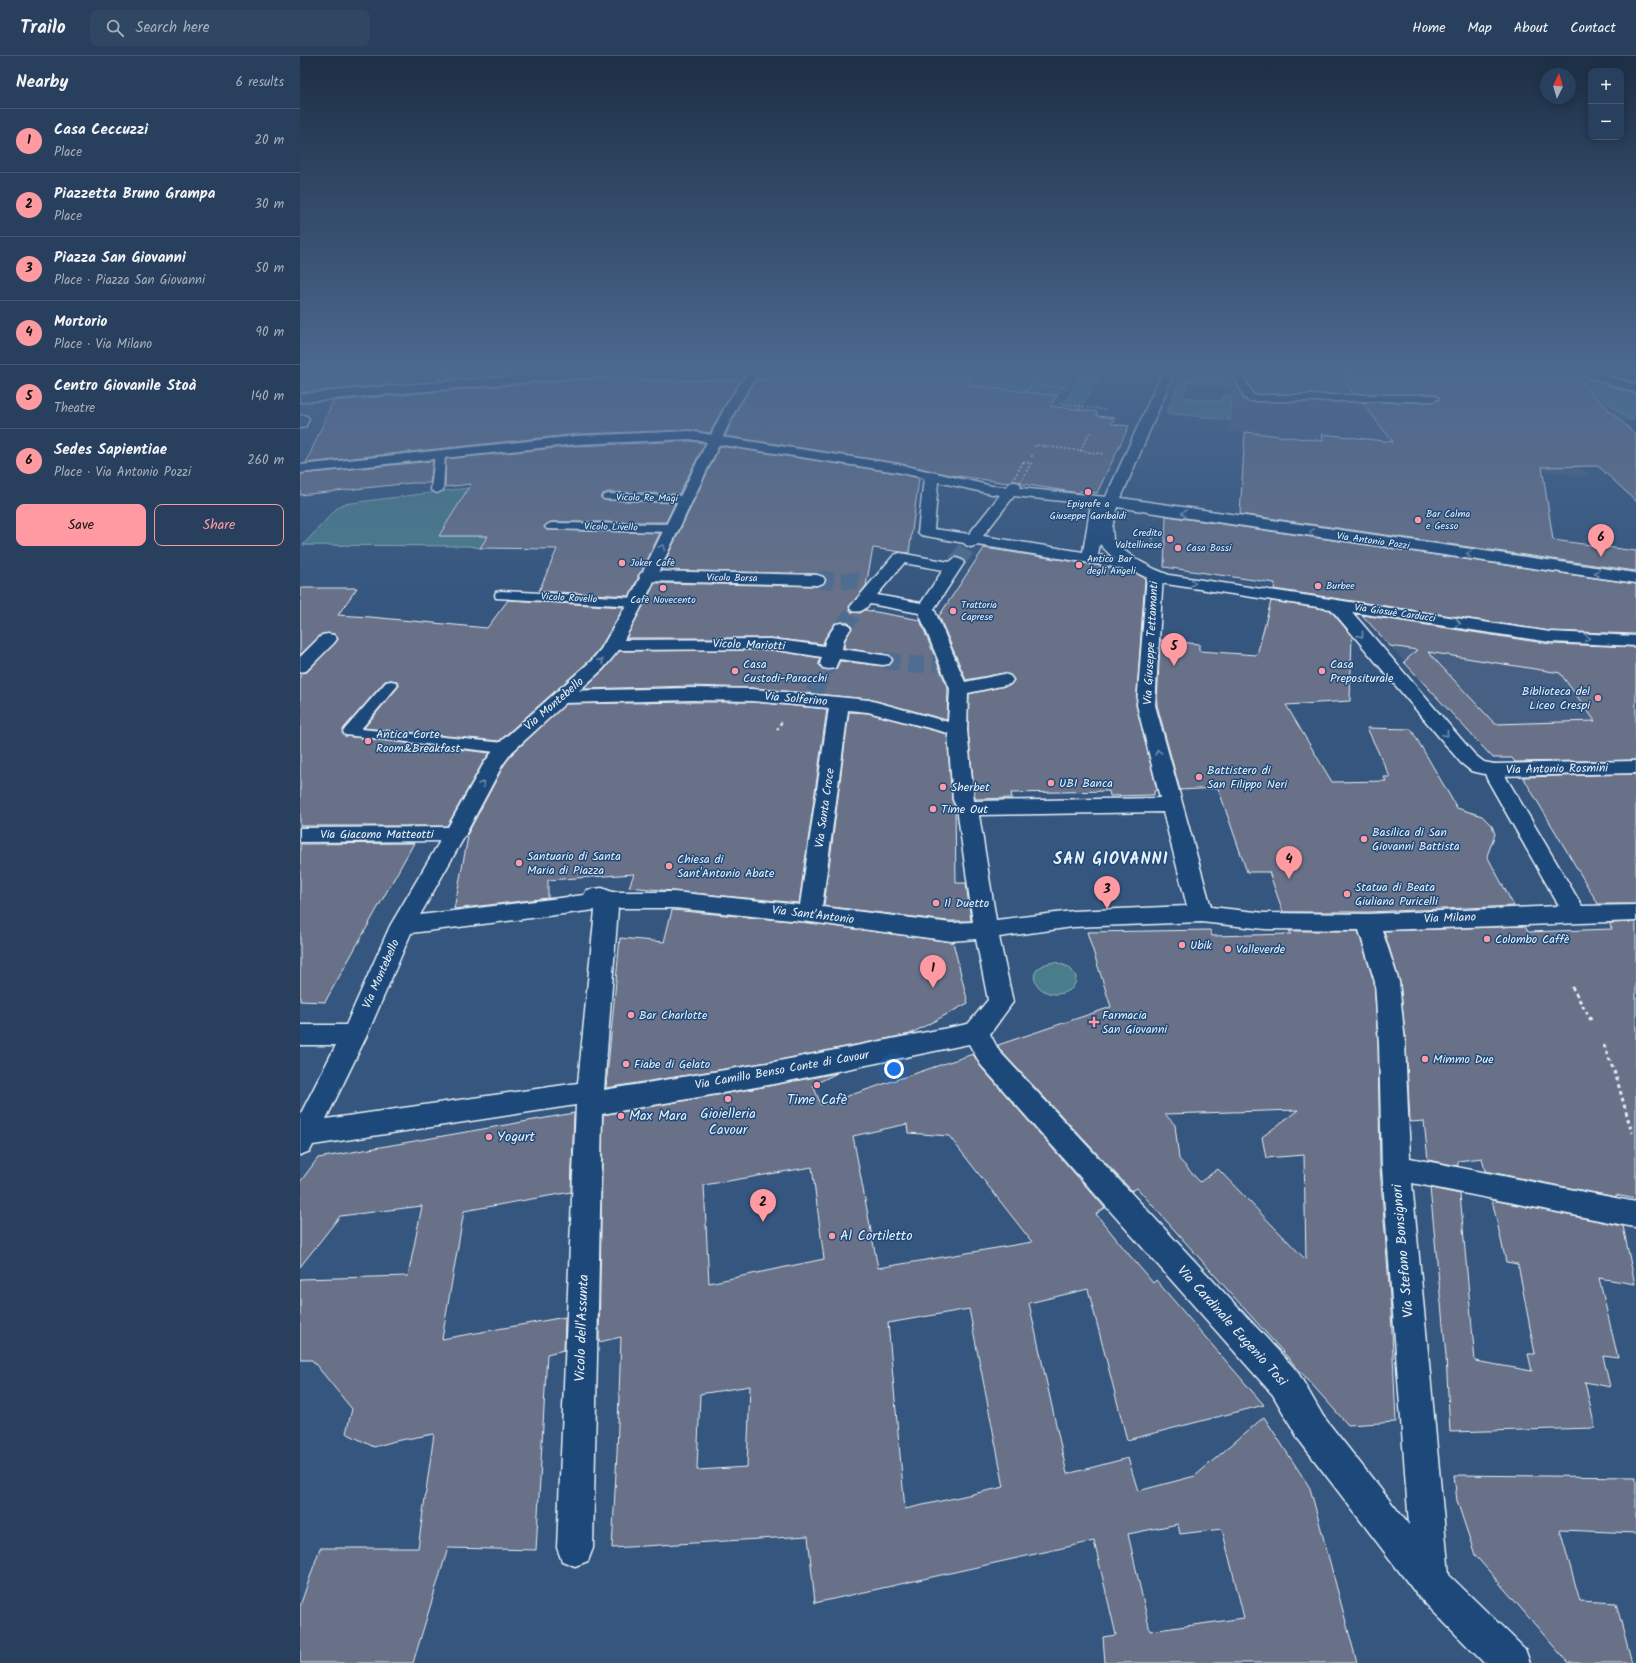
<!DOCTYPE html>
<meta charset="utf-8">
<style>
:root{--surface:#28405e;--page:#304764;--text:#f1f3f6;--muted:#a5afbc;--line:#445973;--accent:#ff9aa2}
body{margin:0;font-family:Kalam,sans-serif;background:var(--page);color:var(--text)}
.controls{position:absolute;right:12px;top:12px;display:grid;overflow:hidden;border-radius:8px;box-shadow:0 2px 10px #0003}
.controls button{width:36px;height:36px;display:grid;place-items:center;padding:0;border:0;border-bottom:1px solid var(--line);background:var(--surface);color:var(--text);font:20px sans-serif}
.compass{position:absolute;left:1240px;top:12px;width:36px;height:36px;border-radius:50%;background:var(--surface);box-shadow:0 2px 10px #0003;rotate:5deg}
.you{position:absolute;left:594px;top:1013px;width:14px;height:14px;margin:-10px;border:3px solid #fff;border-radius:50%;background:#1a73e8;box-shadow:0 0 0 6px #1a73e833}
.badge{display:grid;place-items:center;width:26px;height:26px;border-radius:50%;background:var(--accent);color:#111;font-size:13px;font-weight:700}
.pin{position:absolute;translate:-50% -33px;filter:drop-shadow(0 1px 2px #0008)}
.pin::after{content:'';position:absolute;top:21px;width:14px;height:12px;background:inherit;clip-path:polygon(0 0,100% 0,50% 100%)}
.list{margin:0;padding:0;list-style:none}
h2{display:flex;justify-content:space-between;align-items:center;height:52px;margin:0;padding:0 16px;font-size:17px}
h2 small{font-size:13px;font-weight:400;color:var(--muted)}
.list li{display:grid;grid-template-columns:26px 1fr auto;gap:12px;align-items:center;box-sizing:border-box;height:64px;padding:0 16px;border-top:1px solid var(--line)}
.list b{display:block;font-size:15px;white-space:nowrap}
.list p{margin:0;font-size:13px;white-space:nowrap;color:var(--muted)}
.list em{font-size:13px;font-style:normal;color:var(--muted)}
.actions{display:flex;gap:8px;padding:12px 16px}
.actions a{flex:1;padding:9px 0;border:1px solid var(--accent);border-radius:8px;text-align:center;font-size:14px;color:var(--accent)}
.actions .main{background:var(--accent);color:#111}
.icon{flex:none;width:22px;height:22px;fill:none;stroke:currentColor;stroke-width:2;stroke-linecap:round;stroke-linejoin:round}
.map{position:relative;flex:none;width:1336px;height:1607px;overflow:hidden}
header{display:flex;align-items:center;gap:24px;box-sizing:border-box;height:56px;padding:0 20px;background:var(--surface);border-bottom:1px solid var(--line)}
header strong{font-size:19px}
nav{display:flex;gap:22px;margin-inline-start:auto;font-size:14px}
.search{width:280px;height:36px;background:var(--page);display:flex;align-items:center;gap:10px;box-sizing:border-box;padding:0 14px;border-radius:8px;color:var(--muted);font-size:15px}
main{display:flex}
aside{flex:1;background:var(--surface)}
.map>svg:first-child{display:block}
</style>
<header>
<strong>Trailo</strong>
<div class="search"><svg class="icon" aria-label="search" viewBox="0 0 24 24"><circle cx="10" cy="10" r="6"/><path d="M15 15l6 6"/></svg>Search here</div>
<nav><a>Home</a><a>Map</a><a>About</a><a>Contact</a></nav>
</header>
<main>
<aside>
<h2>Nearby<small>6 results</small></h2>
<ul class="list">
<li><span class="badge">1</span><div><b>Casa Ceccuzzi</b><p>Place</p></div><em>20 m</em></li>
<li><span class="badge">2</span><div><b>Piazzetta Bruno Grampa</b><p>Place</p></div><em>30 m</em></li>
<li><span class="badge">3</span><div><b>Piazza San Giovanni</b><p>Place · Piazza San Giovanni</p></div><em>50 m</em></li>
<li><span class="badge">4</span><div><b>Mortorio</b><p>Place · Via Milano</p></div><em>90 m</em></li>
<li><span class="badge">5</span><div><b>Centro Giovanile Stoà</b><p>Theatre</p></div><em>140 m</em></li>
<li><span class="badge">6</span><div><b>Sedes Sapientiae</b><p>Place · Via Antonio Pozzi</p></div><em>260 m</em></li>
</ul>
<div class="actions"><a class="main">Save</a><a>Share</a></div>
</aside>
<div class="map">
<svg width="1336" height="1607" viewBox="0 0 1336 1607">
<rect width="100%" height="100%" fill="#35567e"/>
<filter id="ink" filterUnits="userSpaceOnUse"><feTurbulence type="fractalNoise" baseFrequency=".025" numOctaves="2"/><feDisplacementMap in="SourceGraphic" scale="8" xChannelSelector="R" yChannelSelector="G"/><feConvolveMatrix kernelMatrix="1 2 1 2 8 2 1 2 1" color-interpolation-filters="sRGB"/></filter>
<g filter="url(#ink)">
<path fill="#476183" d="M1274,317L1330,366L1239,367L1290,421L1023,385L929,375L930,326H961L957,318Z
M1250,589L1336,699L1193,702L1090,590Z"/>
<path fill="#487d8b" stroke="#98b7c2" d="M0,317H97L89,329L0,336Z
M1274,317L1336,339V361L1332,364L1328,363Z
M899,319H930V330L889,325L882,341L902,344L922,345L923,340H930V364L867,357L880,325Z
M673,320H770L757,340L667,329Z
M781,320H800L780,353L788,355L782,364L749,372Z
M168,432L140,480H188L180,492L169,490L3,489L36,453L43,448Z
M755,906L769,911L776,920C776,927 774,932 768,935C741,949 715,911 755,906Z"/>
<path fill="#677188" stroke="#e8f1f8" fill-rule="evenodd" d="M140,317H163L162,323L138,325Z
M1270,317L1336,379V445L1298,410L1242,411L1253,484L1336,495V515L940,458L945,376L1023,385L1022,378L1093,386L1062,346H1134L1140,343L1134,338H1054L1039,318Z
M673,320L667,329L757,340L750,350L797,356V360L815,362L811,368L829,370L797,437L780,435L779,437L722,428L719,426L715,425L708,427L651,419L597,407L425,380L438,352L456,324H464V323Z
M268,324H441L424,350L410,377L390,374L277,378L6,407L33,345Z
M390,385L405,387L379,438L308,436L303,438L300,441L304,444L375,447L366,466H251L244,471L247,474L360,477L342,515L338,519V522L329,540L239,535L257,493L180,492L188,480H139L171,428L145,431L146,403L277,390Z
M420,390L597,417L619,422L609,497L573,492L566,530L549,552L552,556L560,557L565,554L620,564L648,633L647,664L569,643L452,632L392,630L283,633L304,614L319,595L471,594L520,602L519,609L523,613L529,614L536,613L540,605L583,610L589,609L593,605L589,599L544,592L545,584L552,572L549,567L542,566L535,567L525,582L523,588L471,582H326L355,527L517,530L523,528L526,525L524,520L517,518L361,514Z
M133,405L130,427H111L0,439L1,418Z
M866,460L1336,528V578L1250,575L974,533L975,527L864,511Z
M684,492L809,511L837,518L845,522L836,649L857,734L854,735V739L810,740L809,735L711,737L712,742L675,743L668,674L669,638L710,629L714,624L710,619L704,617L666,624L639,560Z
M0,532H57L38,559L70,561L187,572L208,544L324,551L300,592L290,604L199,685L64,672L99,630L97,625L91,624L85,625L44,672L42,677L45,680L190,697L183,706L147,770H0V617L7,616L38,583L34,578H22L0,599Z
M971,545L1030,554L1052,580L1050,645L986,649L1032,726L1086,725L1084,721H1090L1067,672L1111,673L1157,752L1182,760L1192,770L1195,778L1187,800L1214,850L1068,856H983L969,816H947L918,732L880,734L857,649L860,584L899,588V595L957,599Z
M1062,559L1250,588L1336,591V704L1215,706L1212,702H1193L1104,606L1117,594L1090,590ZM1128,596L1260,617L1295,665L1195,668Z
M392,646H452L527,653L499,847L329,831L334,818L248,824V842L154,853L168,781H166L204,709L213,697L266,648Z
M549,656L568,657L647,678L652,744L655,751L656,827H666L671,865H648L524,850Z
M1336,718V848H1298L1223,721Z
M114,787L25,946L0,945V788Z
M372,854L510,867L653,886L668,947L610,978L474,1005L306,1032L320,882L364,886Z
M1336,866V1143L1316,1139V1141L1185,1115L1182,1102L1158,1105V1110L1128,1104L1124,1065L1110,1066L1106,987L1100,926L1084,875L1225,870L1228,876L1312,873L1309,867Z
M910,874L912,880L991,878L989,875H1058L1074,926L1078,987L1080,1112L1091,1255L1096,1366L1048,1369L837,1132L832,1135L700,994L698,989L811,951L787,876ZM998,1054L962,1081L966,1102L1004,1099L1006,1204L918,1113L900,1126L879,1103L875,1069L865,1058Z
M673,998L680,1010L805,1152L796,1158L831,1201L853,1227L856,1224L964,1349L827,1384L788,1233L729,1247L767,1418L828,1402L838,1435L895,1420L964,1361L1010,1432L1057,1607H805L803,1581L816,1579L794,1485L515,1547L508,1480L312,1492L317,1397L321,1281L299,1286L303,1059L474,1029L537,1017L513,1029L521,1049ZM607,1068L608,1077L649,1080L732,1186L578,1212L553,1080ZM512,1111L524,1203L409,1227L404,1129ZM669,1253L704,1431L605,1453L588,1267ZM450,1330L447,1411L397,1414L400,1338ZM878,1468L880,1478L922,1473L944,1562L850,1575L828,1478Z
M274,1057L271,1136L164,1155L142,1283L265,1261L264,1294L247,1298L236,1494L148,1492L113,1607H0V1550L20,1492H118L134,1378L95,1385L74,1391L46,1377L52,1353L12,1304H0V1223L108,1220L122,1150L40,1160L0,1211V1126L18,1102Z
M1130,1132L1160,1138L1175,1305L1232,1315L1228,1298H1235L1218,1208L1206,1206L1192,1144L1323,1170L1335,1228L1299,1222L1318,1302L1303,1300L1310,1331L1285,1326L1295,1372L1150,1376L1146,1300Z
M1154,1419L1336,1421V1477L1260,1474L1280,1545L1316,1547L1332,1607H1268L1175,1499L1157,1445Z"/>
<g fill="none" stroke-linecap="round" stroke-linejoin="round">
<path stroke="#506d90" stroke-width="17" stroke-dasharray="17 8" stroke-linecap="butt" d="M656,507L671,486
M517,524L567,525
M542,572L557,553
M583,604L615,609L636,607
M513,637L529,608"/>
<g stroke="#e8f1f8" stroke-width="3">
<path id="service" d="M934,317H942L953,339H1134L1139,342L1134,345H949L944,342Z
M140,395L145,398L143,434L137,437L131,434L135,398Z
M308,438L386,440L390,441L392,443L390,445L386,446L304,443L302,441L304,439Z
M251,467L371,468L375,470L377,472L375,474L371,476L247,473L245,471L247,469Z
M201,535L336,542L341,543L342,546L341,549L336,550L196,542L195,539L196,536Z
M91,625L96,626L98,629L61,673L205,687L210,689L213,692L210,695L205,697L45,679L43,676L45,673L86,626Z"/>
</g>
<g stroke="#e8f1f8" stroke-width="3">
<path id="pedestrian" d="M415,380L597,408L692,430L706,431C710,426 713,425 719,427L721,430L720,432L816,442L818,445L816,448L806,449L798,499L843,509L845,512L843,515L837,517L809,510L677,489L671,491L666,489L664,487L621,479L618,476L624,422L597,416L410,387L408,384L410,381ZM638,426L692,438L700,439L669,478L634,473ZM714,440L791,448L783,496L683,480Z
M600,497L649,506L656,502L662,504L664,507L634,553L665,626L704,618L710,620L713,624L710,628L668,637L667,674L674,745L860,742L837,649L847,519L849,516L855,514L861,516L863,519L855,649L911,851L965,857L1068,858L1259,850L1187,723L1184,714L1187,710L1194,708L1201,710L1207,723L1282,850L1336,849V865L1082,874L1099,926L1105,987L1110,1102L1336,1146V1170L1334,1171L1112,1127L1149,1519L1225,1593L1230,1607H1184L1118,1540L999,1384L973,1339L681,1009L669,988L474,1028L302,1058L293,1492L288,1505L275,1510L262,1505L257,1492L276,1049L13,1089L10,1095L0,1099V1059L36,989H0V969H46L90,870L147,773L155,771L163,773L166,778L120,859L284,839L287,834L302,832L312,836H374L500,849L529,652L452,645L392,644L262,647L255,645L253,641L255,637L262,635L392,632L452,633L569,644L648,666L650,633L619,557L570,548C564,554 561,557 552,555L550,551L594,499ZM604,507L643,514L621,547L577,539ZM548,654L568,656L648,677L653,744L657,752L673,866L651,867L522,851ZM863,756L887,850L773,855L696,864L679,759ZM318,852H374L510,866L651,885L676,883L688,944L668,968L474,1006L304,1034ZM295,854L278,1027L26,1063L67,979L111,877ZM901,866L965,873L1059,874L1075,926L1079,987L1082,1112L1109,1469L1023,1360L997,1315L699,995L690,978L713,946L699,881L773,871Z
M347,515L517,519L523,521L525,524L523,527L517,529L347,525L341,523L339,520L341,517Z
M542,567L548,568L551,572L544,583L542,593L589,600L592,604L589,608L583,609L539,603L535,612L529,613L523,612L520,608L522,601L471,593L320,594L314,593L311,589L314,585L320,584L471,583L524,590L526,583L536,568Z"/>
</g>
<g stroke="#e8f1f8" stroke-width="3">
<path id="minor" d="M248,317H312L310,320L306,321L273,322L0,346V338Z
M447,317H459L437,351L344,546L318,595L303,613L212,696L203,708L163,783L155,785L0,786V772L148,771L184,707L198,688L291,605L301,593L328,546L407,386L390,383L277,388L0,417V409L277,380L390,375L411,379L425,351Z
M862,317H874L821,442L1336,517V527L848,456L818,451L812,471L813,484C826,499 850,512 869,519L1250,576L1336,580V590L1250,586L1052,556L1175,699L1184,706L1194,708L1336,705V717L1194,720L1171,715L1161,707L1031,553L866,528C841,522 812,505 797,484V471L804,445Z
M1284,317H1300L1336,329V337L1286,320Z
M2,359L7,360L9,363L5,371L0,372V360Z
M28,578L34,579L37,583L34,587L6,615L0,616V601L22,579Z"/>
</g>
<path stroke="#e8f1f8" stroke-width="1.5" stroke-dasharray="2 2" stroke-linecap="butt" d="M726,336L731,329L769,331
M759,347L806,354
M735,391V389L805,398
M780,395L790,376
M731,400H734
M723,406L731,407L720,427L712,426Z"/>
<path stroke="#e8f1f8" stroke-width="2" stroke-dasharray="2.5 2.5" stroke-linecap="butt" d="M852,493L853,482"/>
<path stroke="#e8f1f8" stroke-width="2.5" stroke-dasharray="3 3" stroke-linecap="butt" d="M477,674L482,665"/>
<path stroke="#e8f1f8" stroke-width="3" stroke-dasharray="3.5 3.5" stroke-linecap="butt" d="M1272,931L1291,964
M1304,989L1316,1020L1332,1077"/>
<use href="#service" fill="#1f4a7a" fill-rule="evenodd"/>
<use href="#pedestrian" fill="#1f4a7a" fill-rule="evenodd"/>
<use href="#minor" fill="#1f4a7a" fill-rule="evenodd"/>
</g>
<defs><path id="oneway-chevron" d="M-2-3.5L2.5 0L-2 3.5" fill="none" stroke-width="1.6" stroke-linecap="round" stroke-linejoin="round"/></defs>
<g stroke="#6f8dac">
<use href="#oneway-chevron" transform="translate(884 457) rotate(-172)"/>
<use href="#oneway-chevron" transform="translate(1012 476) rotate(-172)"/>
<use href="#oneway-chevron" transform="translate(362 491) rotate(-63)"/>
<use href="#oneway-chevron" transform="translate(1169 498) rotate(-172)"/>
<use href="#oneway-chevron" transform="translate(1297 517) rotate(-172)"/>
<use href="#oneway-chevron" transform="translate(893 527) rotate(9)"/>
<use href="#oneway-chevron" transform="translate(1158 567) rotate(9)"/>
<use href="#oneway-chevron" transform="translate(1061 579) rotate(51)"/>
<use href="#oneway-chevron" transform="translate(1287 582) rotate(3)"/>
<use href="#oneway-chevron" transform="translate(301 605) rotate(-49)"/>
<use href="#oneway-chevron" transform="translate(1146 678) rotate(49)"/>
<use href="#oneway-chevron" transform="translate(858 696) rotate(-105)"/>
<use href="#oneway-chevron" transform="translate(182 728) rotate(-61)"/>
</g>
</g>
<linearGradient id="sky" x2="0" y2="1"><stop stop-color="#1d2f45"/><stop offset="0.58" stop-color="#4b688f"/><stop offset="1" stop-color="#4b688f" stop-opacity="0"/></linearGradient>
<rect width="1336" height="542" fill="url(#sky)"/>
<g fill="#ff9aa2" stroke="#1f4a7a" stroke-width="1.5">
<circle cx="788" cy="436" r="4"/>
<circle cx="1118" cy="464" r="4"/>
<circle cx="870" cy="483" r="4"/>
<circle cx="878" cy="492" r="4"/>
<circle cx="322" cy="507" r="4"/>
<circle cx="779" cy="509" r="4"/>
<circle cx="1018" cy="530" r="4"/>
<circle cx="363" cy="532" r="4"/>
<circle cx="653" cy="555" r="4"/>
<circle cx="435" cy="615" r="4"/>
<circle cx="1022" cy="615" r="4"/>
<circle cx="1298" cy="642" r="4"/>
<circle cx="68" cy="685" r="4"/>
<circle cx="899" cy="721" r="4"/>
<circle cx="751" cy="727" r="4"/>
<circle cx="643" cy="731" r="4"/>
<circle cx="633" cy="753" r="4"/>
<circle cx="1064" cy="783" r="4"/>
<circle cx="219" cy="807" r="4"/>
<circle cx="369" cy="810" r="4"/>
<circle cx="1047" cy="838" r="4"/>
<circle cx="636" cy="847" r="4"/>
<circle cx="1187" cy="883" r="4"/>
<circle cx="882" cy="889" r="4"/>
<circle cx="928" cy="893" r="4"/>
<circle cx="331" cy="959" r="4"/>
<path d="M792 960h4v4h4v4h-4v4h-4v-4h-4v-4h4z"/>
<circle cx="1125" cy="1003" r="4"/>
<circle cx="326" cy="1008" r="4"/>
<circle cx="517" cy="1029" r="4"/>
<circle cx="428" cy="1043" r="4"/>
<circle cx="321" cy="1060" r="4"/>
<circle cx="189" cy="1081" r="4"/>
<circle cx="532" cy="1180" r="4"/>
</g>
<g text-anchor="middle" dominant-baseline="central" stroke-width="3" stroke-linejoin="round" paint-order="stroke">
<g font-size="10" fill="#e8f1f8" stroke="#1f4a7a">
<text transform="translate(347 442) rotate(1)">Vicolo Re Magi</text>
<text transform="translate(311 471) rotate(1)">Vicolo Livello</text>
<text transform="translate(1073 485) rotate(8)">Via Antonio Pozzi</text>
<text transform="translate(432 522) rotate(1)">Vicolo Borsa</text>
<text transform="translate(269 542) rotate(3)">Vicolo Rovello</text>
<text transform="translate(1095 557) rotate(8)">Via Giosuè Carducci</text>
</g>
<g font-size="10" fill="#e8f1f8" stroke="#1f4a7a" text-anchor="start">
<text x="788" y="448" text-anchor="middle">Epigrafe a<tspan x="788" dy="12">Giuseppe Garibaldi</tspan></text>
<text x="1126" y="458">Bar Calma<tspan x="1126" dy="12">e Gesso</tspan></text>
<text x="862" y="477" text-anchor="end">Credito<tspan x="862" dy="12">Valtellinese</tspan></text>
<text x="886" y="492">Casa Bossi</text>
<text x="787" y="503">Antico Bar<tspan x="787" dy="12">degli Angeli</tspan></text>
<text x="330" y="507">Joker Cafè</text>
<text x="1026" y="530">Burbee</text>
<text x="363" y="544" text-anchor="middle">Cafè Novecento</text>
<text x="661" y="549">Trattoria<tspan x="661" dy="12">Caprese</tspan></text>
</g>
<g font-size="12" fill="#e8f1f8" stroke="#1f4a7a">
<text transform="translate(851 587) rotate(-87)">Via Giuseppe Tettamanti</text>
<text transform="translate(449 589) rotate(2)">Vicolo Mariotti</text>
<text transform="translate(496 643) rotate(5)">Via Solferino</text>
<text transform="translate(254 648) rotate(-41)">Via Montebello</text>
<text transform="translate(1257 713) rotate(-1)">Via Antonio Rosmini</text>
<text transform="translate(525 752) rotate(-82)">Via Santa Croce</text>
<text x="77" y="778">Via Giacomo Matteotti</text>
<text transform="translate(513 859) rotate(7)">Via Sant'Antonio</text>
<text transform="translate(1150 862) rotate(-2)">Via Milano</text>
<text transform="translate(81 918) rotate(-66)">Via Montebello</text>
<text transform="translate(482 1014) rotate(-10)">Via Camillo Benso Conte di Cavour</text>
</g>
<g font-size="12" fill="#e8f1f8" stroke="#1f4a7a" text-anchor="start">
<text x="443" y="608">Casa<tspan x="443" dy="14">Custodi-Paracchi</tspan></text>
<text x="1030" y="608">Casa<tspan x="1030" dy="14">Prepositurale</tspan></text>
<text x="1290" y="635" text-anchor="end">Biblioteca del<tspan x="1290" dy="14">Liceo Crespi</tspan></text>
<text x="76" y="678">Antica Corte<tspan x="76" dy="14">Room&amp;Breakfast</tspan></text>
<text x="907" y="714">Battistero di<tspan x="907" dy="14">San Filippo Neri</tspan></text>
<text x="759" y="727">UBI Banca</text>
<text x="651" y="731">Sherbet</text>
<text x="641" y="753">Time Out</text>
<text x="1072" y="776">Basilica di San<tspan x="1072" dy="14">Giovanni Battista</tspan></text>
<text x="227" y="800">Santuario di Santa<tspan x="227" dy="14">Maria di Piazza</tspan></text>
<text x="377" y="803">Chiesa di<tspan x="377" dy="14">Sant'Antonio Abate</tspan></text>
<text x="1055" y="831">Statua di Beata<tspan x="1055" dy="14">Giuliana Puricelli</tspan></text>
<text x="644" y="847">Il Duetto</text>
<text x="1195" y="883">Colombo Caffè</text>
<text x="890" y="889">Ubik</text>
<text x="936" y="893">Valleverde</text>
<text x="339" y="959">Bar Charlotte</text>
<text x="802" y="959">Farmacia<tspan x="802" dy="14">San Giovanni</tspan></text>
<text x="1133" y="1003">Mimmo Due</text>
<text x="334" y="1008">Fiabe di Gelato</text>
</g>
<g font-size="14" fill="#e8f1f8" stroke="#1f4a7a" text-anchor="start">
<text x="517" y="1044" text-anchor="middle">Time Cafè</text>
<text x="428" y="1058" text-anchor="middle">Gioielleria<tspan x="428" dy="16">Cavour</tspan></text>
<text x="329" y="1060">Max Mara</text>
<text x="197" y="1081">Yogurt</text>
<text x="540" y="1180">Al Cortiletto</text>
</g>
<g font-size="14" fill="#e8f1f8" stroke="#1f4a7a">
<text transform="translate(1103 1195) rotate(-95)">Via Stefano Bonsignori</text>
<text transform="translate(932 1270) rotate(48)">Via Cardinale Eugenio Tosi</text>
<text transform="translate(282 1272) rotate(-88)">Vicolo dell'Assunta</text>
</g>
<g font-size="16" font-weight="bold" letter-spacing="1" fill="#e8f1f8" stroke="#1f4a7a">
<text x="811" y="803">SAN GIOVANNI</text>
</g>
</g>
</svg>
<div class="controls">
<button>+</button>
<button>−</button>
</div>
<svg class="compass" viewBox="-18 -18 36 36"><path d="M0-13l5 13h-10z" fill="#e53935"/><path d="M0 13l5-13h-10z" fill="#a5afbc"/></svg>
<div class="you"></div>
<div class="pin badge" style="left:633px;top:932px">1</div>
<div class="pin badge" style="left:463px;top:1166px">2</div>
<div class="pin badge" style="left:807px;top:853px">3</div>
<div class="pin badge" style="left:989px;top:823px">4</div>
<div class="pin badge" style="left:874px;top:610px">5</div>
<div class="pin badge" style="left:1301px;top:501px">6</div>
</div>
</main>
